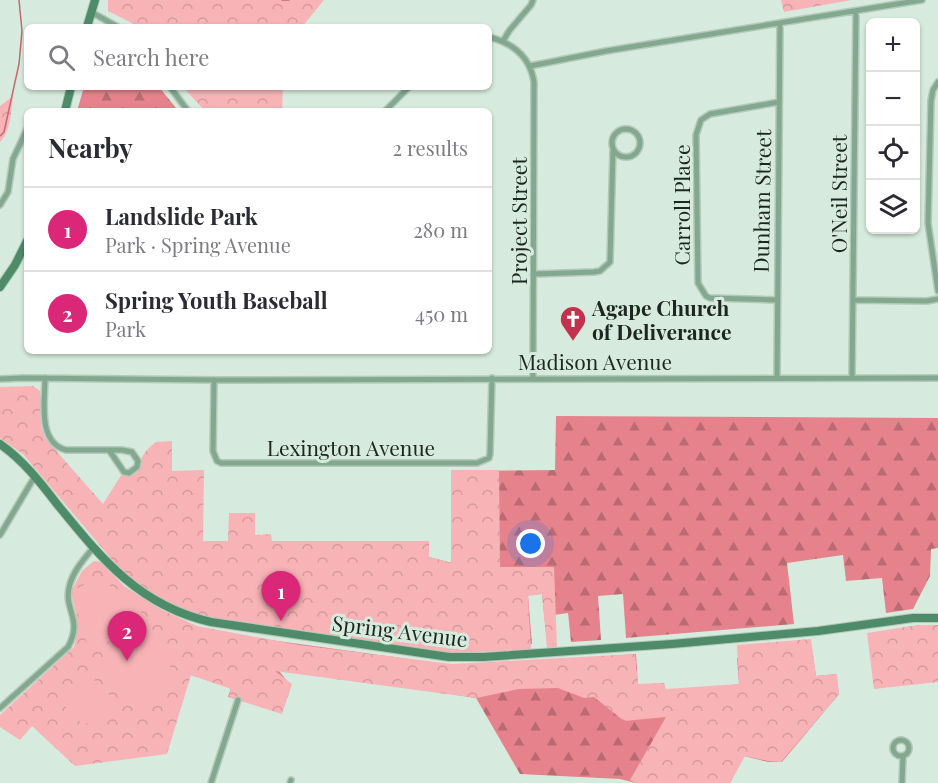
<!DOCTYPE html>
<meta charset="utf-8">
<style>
:root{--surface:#fff;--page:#f2f2f3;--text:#2b2b33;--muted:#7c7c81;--line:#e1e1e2;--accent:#db2777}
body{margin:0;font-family:"Playfair Display",serif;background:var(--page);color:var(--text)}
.controls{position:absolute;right:18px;top:18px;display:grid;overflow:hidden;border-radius:9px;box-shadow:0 2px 4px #0004}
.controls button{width:54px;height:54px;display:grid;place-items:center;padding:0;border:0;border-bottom:2px solid var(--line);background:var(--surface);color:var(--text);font:30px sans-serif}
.you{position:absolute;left:531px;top:544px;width:21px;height:21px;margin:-15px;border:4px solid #fff;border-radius:50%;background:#1a73e8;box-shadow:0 0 0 9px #1a73e833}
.badge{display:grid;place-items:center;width:39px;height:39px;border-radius:50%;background:var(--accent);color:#fff;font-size:20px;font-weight:700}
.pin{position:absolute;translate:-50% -50px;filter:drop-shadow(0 2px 3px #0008)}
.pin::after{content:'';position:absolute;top:32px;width:21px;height:18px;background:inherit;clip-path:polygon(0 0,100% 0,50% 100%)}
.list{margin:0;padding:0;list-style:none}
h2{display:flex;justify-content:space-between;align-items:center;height:78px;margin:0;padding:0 24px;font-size:26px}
h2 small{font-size:20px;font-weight:400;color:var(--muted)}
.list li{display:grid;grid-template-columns:39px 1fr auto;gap:18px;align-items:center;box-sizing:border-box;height:84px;padding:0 24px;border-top:2px solid var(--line)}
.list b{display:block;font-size:22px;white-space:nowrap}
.list p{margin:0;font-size:20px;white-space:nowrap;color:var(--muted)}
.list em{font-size:20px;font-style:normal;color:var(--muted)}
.icon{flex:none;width:33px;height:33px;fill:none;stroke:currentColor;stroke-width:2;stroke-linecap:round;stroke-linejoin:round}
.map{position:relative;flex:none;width:938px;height:783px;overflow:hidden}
.search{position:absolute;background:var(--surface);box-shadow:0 2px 4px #0004;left:24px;top:24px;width:468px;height:66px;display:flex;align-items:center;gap:15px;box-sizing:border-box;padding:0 21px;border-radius:9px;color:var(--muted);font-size:22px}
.panel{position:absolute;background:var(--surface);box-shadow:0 2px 4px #0004;left:24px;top:108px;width:468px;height:246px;border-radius:9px}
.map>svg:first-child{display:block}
</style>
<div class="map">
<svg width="938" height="783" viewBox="0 0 938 783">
<defs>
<pattern id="forest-firs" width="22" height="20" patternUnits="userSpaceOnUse" patternTransform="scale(1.5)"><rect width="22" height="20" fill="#e6828b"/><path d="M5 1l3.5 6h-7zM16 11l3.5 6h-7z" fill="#ba6a71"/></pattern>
<pattern id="park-crowns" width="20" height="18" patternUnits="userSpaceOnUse" patternTransform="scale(1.5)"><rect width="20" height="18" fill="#f8b3b7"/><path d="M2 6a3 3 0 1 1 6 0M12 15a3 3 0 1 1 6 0" fill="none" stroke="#d49a9d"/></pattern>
</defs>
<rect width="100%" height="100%" fill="#d6ebdd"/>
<path fill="url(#forest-firs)" d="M84,87H159L176,108L174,111H77Z
M556,416L938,418V548L931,549L930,576L913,609L886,613L882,578L846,581L843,555L787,563L794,624L626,638L623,594L598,596L601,640L571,642L568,613L554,615L556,643H547L542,594L528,595L532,644L465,649L179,571L203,494V541H429V557L452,563V471L555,470Z
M204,628L256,638L444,664L470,666L636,654L638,685L664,683L665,689L652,699L739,684L737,658L812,650L816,676L836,674L839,694L782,762H768L744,756L730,783H636L620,779L520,774L476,698L276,667L291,686L282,712L228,697L231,688L191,675Z"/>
<path fill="url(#park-crowns)" d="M108,0H324L302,27H136L132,23L108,11Z
M781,0H852L784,12Z
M183,87H283L282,111H205Z
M13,96C11,111 11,131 0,142V106Z
M33,386L40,391L41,426L45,438L103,504L122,474L126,476C145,474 137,464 144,454C147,449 152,445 156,442L172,441V471L204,470L203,541H228L229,513H255V535L271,534L272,541H429V557L451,563V470H499L500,567H554L557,647L547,648L542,594L528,596L531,650L451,653L202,617L178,608L149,591L124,574L23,454L0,438V387Z
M94,561L101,562L124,586L162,610L197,626L299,645L452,664L635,654L638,684L664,683L666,689L739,684L737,645L811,639L816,676L837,674L839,694L781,762L768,761L745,756L730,783H636L630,780L666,717L624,721L594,697L584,698L558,688L519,689L476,698L275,671L292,684L282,714L228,697L231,689L191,675L167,754L75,766L32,726L20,740L0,727V715L74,647C80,628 76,612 71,592L82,571Z
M918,625H938V682L874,689L867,633Z"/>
<path fill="#f8b3b7" d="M100,581C125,592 134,596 146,621L97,648L87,645L72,591L88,583Z
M150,629C181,672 174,666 146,706L106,670L107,664Z
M92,678L119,704L109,713L85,724L76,719L60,699Z"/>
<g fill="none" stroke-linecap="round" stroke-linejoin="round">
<path stroke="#c76770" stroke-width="1.5" d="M282,0H289
M0,136L4,132L19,64L22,31L19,0"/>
<g stroke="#b5c8bb" stroke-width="8">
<path id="street" d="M91,12L118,27
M489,37C513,43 530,56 534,82L533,377
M503,41L509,31L531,5L533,0
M530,66L606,51L922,0
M938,82L933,90L931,101L928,223L938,291
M170,87L188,111
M385,111L409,87
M612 143a14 14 0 1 1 28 0a14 14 0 1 1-28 0Z
M0,205L8,192L13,159L27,129
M535,274L594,272L600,271L610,262L613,150
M777,300L710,298L706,296L698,283L696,135L701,120L710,114L779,102
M853,300L927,301L938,299
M852,377L856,11
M45,378C45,401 37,442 66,450H109
M777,378L780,24
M0,379L23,378L220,380L938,378
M214,380L213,451L217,461L221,463H477L489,458L490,454L492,378
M109,450H122L132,452L138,461L137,467L129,473L124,472Z
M0,535L35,476
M0,708L68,647C84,619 62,609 70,584C74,570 84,559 93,548
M893 748a8 8 0 1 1 16 0a8 8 0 1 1-16 0Z
M211,783L238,700
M290,783L291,780
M902,783L903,757"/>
</g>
<g stroke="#b5c8bb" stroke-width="10">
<path id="secondary" d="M87,27L95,0
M65,111L71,87
M0,287L15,265L27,241
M0,444C23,460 40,482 57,504C101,558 139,606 211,622L449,657H483L672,644L818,631L913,618H938"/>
</g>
<use href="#street" stroke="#82a990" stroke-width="5"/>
<use href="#secondary" stroke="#4e8b68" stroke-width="8"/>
</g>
<defs>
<g id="church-pin" transform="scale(1.35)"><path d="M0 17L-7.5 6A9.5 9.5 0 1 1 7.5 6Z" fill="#c2324d" stroke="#d6ebdd"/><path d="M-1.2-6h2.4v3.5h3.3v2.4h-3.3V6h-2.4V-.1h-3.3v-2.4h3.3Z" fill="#fff"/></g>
</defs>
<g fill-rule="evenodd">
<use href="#church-pin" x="573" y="319"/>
</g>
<g text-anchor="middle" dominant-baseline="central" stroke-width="6" stroke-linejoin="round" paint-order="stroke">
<g font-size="21" fill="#1e2621" stroke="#d6ebdd">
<text transform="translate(838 194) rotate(-90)">O'Neil Street</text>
<text transform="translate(761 201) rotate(-89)">Dunham Street</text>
<text transform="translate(681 205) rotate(-90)">Carroll Place</text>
<text transform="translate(518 221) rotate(-90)">Project Street</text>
<text x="595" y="361">Madison Avenue</text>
<text x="351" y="447">Lexington Avenue</text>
<text transform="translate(400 630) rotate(7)">Spring Avenue</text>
</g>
<g font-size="21" font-weight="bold" fill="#1e2621" stroke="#d6ebdd" text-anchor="start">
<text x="592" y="307">Agape Church<tspan x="592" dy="24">of Deliverance</tspan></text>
</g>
</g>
</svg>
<div class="controls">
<button>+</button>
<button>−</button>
<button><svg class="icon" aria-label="locate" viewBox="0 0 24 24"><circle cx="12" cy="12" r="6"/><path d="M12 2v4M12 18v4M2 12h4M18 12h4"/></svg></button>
<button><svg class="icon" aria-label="layers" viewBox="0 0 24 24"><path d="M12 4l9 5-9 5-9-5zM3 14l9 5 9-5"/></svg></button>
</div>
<div class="you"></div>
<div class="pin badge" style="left:281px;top:621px">1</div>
<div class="pin badge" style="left:127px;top:661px">2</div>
<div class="search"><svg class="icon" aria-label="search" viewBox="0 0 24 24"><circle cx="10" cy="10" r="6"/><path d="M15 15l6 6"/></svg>Search here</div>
<section class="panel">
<h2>Nearby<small>2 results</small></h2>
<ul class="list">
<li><span class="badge">1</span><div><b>Landslide Park</b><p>Park · Spring Avenue</p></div><em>280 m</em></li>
<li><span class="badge">2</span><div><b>Spring Youth Baseball</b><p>Park</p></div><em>450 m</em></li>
</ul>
</section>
</div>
